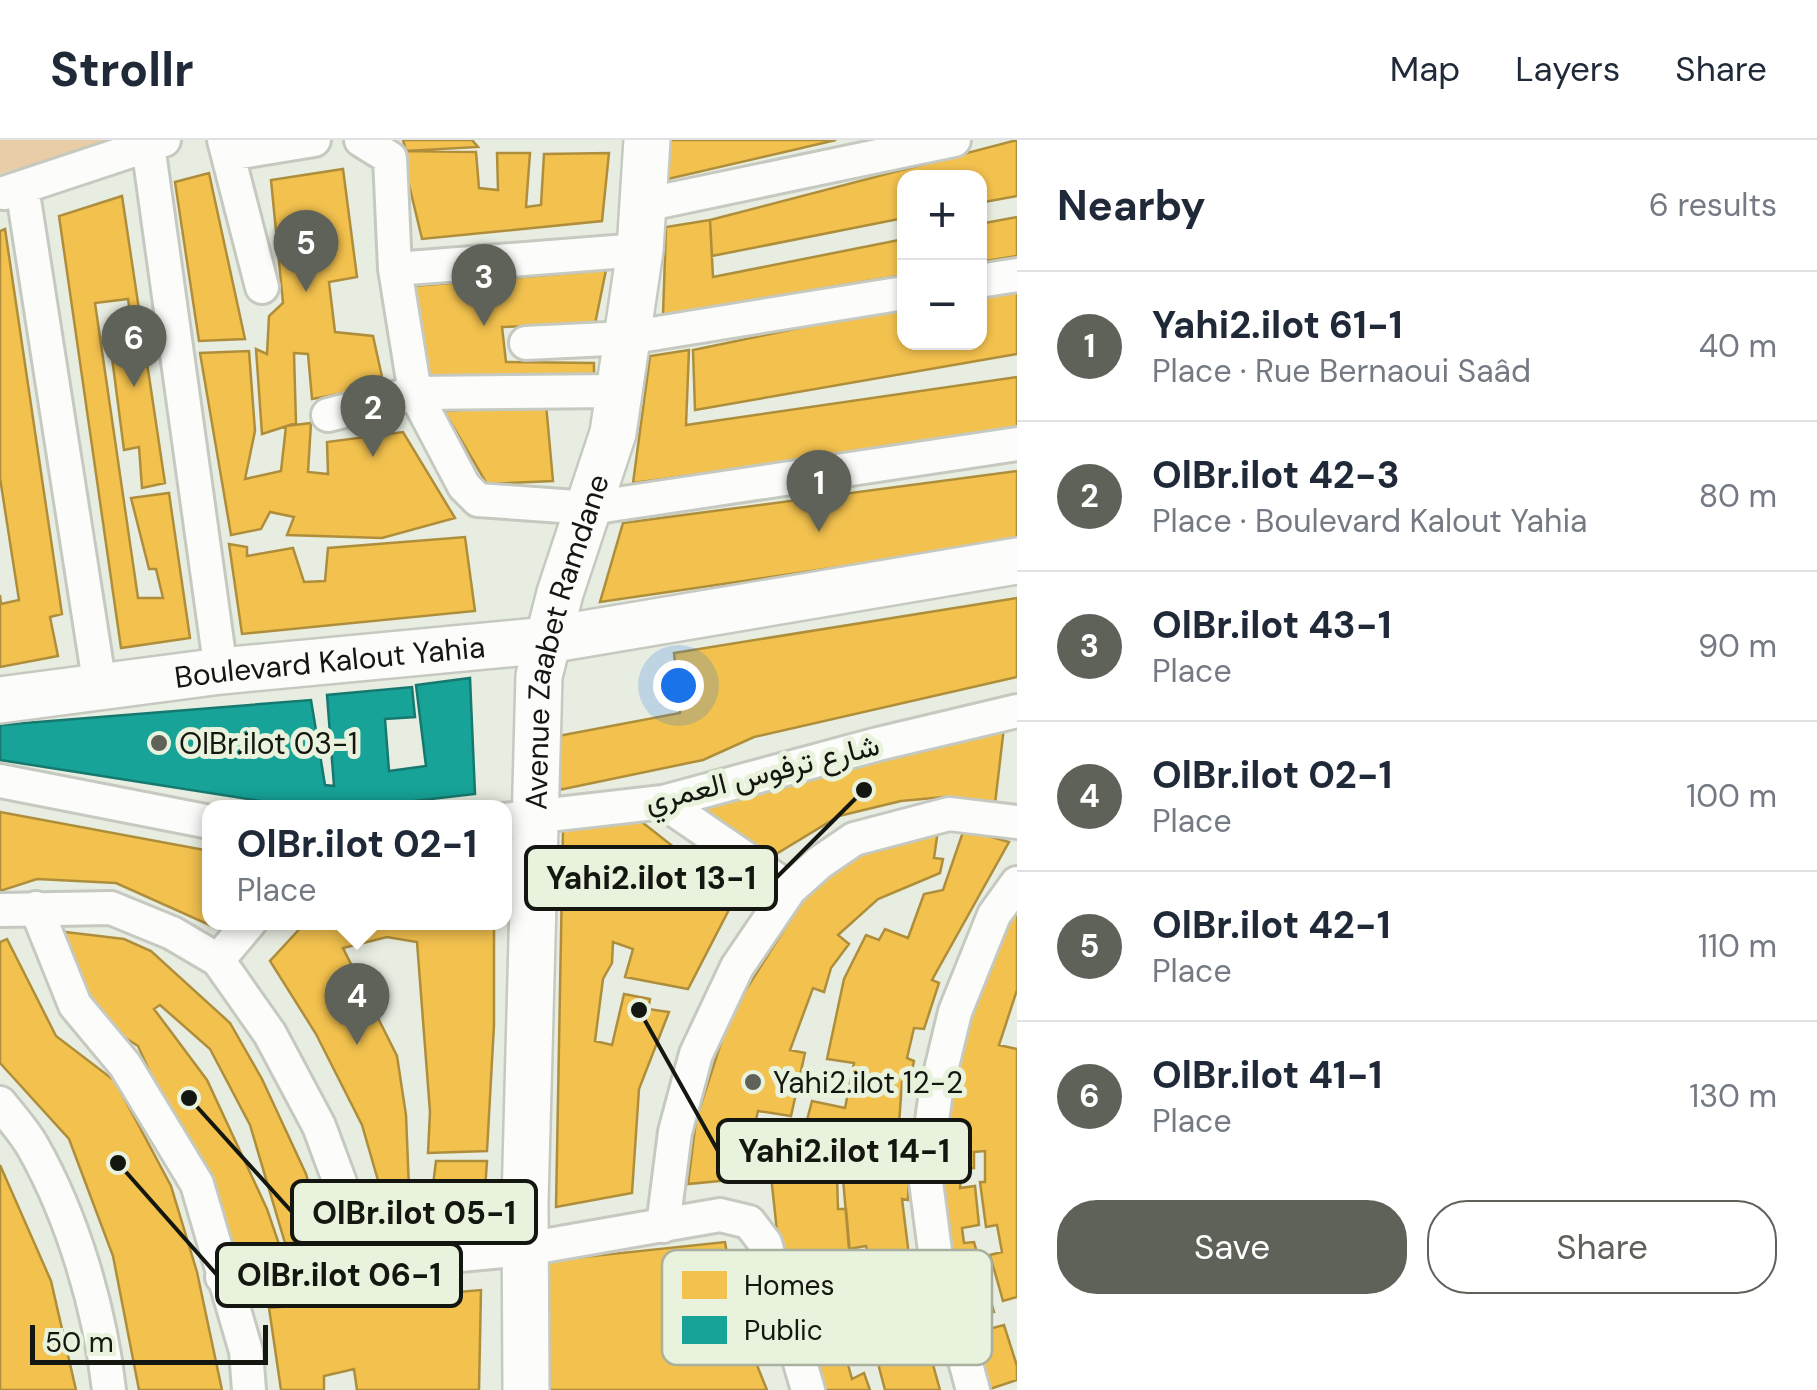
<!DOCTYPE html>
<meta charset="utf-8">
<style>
:root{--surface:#fff;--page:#f2f2f3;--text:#1f2937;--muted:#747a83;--line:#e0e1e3;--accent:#5e6259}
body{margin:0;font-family:"DM Sans",Vazirmatn,sans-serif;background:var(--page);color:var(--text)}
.controls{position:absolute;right:30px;top:30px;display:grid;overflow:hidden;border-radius:20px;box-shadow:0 2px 8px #0004}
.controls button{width:90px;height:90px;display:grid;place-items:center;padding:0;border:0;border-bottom:2px solid var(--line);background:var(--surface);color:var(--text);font:50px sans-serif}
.scale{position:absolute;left:30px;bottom:25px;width:238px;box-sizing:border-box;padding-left:10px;border:5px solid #141710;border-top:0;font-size:28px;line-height:35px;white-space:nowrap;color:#141710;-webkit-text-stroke:8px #e9f2dc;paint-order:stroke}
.you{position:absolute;left:678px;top:545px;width:35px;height:35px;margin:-25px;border:8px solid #fff;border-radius:50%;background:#1a73e8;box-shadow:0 0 0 15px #1a73e833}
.badge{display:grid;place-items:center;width:65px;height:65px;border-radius:50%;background:var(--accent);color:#fff;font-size:32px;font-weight:700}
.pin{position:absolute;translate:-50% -82px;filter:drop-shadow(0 2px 5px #0008)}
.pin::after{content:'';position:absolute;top:52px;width:35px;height:30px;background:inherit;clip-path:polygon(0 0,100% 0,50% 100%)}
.popup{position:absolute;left:202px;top:660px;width:310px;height:130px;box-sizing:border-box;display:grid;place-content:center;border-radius:20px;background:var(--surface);filter:drop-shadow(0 2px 8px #0005);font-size:32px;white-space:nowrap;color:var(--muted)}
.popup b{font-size:38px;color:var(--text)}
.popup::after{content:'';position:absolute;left:50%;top:100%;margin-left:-20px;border:20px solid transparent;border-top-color:var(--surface)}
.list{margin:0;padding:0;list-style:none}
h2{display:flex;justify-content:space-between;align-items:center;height:130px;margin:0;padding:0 40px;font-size:42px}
h2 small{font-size:32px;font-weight:400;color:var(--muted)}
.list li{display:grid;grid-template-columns:65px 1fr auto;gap:30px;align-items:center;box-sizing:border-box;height:150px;padding:0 40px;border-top:2px solid var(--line)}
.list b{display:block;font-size:38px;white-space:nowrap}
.list p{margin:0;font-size:32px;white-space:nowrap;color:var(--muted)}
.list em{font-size:32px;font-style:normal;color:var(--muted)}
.actions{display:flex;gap:20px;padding:30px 40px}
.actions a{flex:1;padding:22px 0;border:2px solid var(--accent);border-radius:40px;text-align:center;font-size:35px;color:var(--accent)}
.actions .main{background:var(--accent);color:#fff}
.map{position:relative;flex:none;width:1017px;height:1250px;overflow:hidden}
header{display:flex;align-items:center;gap:60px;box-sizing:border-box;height:140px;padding:0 50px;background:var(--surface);border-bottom:2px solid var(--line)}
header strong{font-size:48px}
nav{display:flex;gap:55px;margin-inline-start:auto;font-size:35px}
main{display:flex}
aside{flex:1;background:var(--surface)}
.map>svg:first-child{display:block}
</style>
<header>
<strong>Strollr</strong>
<nav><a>Map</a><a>Layers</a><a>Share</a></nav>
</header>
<main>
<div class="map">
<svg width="1017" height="1250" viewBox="0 0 1017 1250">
<rect width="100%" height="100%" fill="#e8ede1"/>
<path fill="#e8cda7" d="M0,0H112L0,34Z"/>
<path fill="#f2c14e" stroke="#af8e3b" stroke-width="2.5" d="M403,0H472L478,7L406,11Z
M668,0H836L668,39Z
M1017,0V56L979,63V38H904V78L712,116L710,80Z
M401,11L476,12L479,48L498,50L497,13H530L526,67L541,65L544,14L609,13L602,81L422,99Z
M343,29L357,137L329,142L335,192L373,196L384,246L312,259L308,214L294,213L296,283L262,294L256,209L267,214L269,176L283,163L271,40Z
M209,33L245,199L199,201L175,42Z
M122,56L165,343L142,348L139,307L124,310L108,187L132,186L128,159L95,163L138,458H163L156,429H149L131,358L169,353L190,498L121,508L59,76Z
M1017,77V116L979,122V84Z
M710,80L713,137L904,99V135L663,175L666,87Z
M5,89L62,474L50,477L58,516L0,527V455L1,464L19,460L0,338V91Z
M606,130L595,184L502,187L506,222L594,223V242L429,238L413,146Z
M1017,143V214L695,270L693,210L904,166V202H979V151Z
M689,210L686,285L1017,237V292L633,343L650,216Z
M249,211L255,291L245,339L281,331L286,286L311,283L308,332L328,334L327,302L403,292L455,378L382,398L287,395L294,377L270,372L261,389L231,395L200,213Z
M546,264L553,341L487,344L444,271Z
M1017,331V401L600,462L623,383Z
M465,397L475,471L242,494L229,404L247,407V416L293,408L304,442L325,441L328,408Z
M1017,458V537L754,597L703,620L559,650L558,596L680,573L674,513Z
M1004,587L995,664L944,657L901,661L839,676L763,722L680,668Z
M0,672L210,711V782H218L214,787L116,743L37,739L0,751Z
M633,675L736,756L688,849L625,837L633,809L613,802L612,823L603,839L595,901L612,905L624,854L650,859L648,869L669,872L639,949L632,1053L556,1067L563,688Z
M964,689L1009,702L932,840L939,843L924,889L914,888L907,918L914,921L910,940L902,942L896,1026L909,1030L908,1060L902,1059L914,1156L940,1250H885L875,1212L885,1208L882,1198L872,1201L866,1166L879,1163L866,1106L849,1109L841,1015L800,1007L812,961L845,968L854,923L827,919L844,839L866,795L879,800L885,789L908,798L924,754L943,750Z
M938,690L934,718L943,719L940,733L878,759L838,795L849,804L831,828L824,852L813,848L790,910L805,913L791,976L758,971L755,984L770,987V994L783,995L781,1012L819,1019L817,1036L837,1035L838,1069H846L852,1136L842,1139L860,1206L845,1214L852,1239L864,1233L870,1250H811L784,1156L771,1036L688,1044L696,980L730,875L811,747L840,720Z
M1017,753V850L999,905L1017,909V1157L1003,1161L990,1115L1002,1112L997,1085L986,1087L980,1042H985V1011L974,1012V1028L962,1029L960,1048L975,1046L979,1085L962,1088L964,1103L974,1102L994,1172L985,1173L989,1189L1004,1185L1017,1226V1240L987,1250L934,1042L952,908Z
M306,782H494V885L487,1011L428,1013L430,972L417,802L387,797L343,808L397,916L406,975L409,1048L433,1045L436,1021H487L483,1078L390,1082L362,985L316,894L270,821Z
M57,791L124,799L151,811L230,883L262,939L306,1034L325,1101L285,1103L250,985L210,909L160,865L154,869L207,940L267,1069L280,1107L232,1112L138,906L77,867Z
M7,799L56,896L115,941L171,1046L197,1132L222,1250H139L113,1116L69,999L0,923V802Z
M0,1025L51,1141L76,1250H0Z
M725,1102L738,1178L767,1250H547L545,1121Z
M481,1150L479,1250H357L354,1229L324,1236V1250H281L269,1168Z"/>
<path fill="#17a398" stroke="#16796f" stroke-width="2.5" d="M470,538L475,654L354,668H305L0,620V585L311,560L325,645L334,646L327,555L412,547L415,577L385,579L389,631L426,626L416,545Z"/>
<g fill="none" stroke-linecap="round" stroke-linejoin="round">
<g stroke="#c5c9c0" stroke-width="38">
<path id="street" d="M224,0L262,147
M361,0L390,18L395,129L415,253L464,346L478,360L590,368L1017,304
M148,5L221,531
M228,14L314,0
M22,47L100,547
M4,53L164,0
M644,65L954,0
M395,129L640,110
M979,141L1017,135
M526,203L627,198L904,153
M328,275L415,253L619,251
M0,641L210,682
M663,662L790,749
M504,680L663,662L878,604L1017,571
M36,768L75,865L125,925L197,1044L246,1211L249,1250
M0,770L111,768L172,793L218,820L270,894L319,986L369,1121
M218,820L250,782
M0,963C11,977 24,991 33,1007C73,1078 100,1169 109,1250
M663,1086L675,992L696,914L737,827L790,749L819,723L854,699L949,674L1017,682
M222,1137L526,1109L720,1075L749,1082L765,1103L808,1250
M973,1250L935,1111L925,1034L936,951L955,872L994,775L1017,743"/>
</g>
<g stroke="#c5c9c0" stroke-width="50">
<g id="secondary">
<path id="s1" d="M0,560L221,531L548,500L1017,421"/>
<path id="s2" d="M526,1250L525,1062L539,536L560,453L613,293L640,110L647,0"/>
</g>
</g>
<use href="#street" stroke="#fcfcfa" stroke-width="32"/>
<use href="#secondary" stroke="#fcfcfa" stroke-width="45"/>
</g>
<g fill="#5e6259" stroke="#e9f2dc" stroke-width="4">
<circle cx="159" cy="603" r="10"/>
<circle cx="753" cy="942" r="10"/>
</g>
<g text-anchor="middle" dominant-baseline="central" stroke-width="10" stroke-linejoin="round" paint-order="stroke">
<g font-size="30" fill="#141710" stroke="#e9f2dc">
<text stroke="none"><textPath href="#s2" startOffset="752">Avenue Zaabet Ramdane</textPath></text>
<text stroke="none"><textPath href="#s1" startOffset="332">Boulevard Kalout Yahia</textPath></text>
<text transform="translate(762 633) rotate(-14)">شارع ترفوس العمري</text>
</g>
<g font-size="30" fill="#141710" stroke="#e9f2dc" text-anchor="start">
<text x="179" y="603">OlBr.ilot 03-1</text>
<text x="773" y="942">Yahi2.ilot 12-2</text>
</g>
</g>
<rect x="662" y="1110" width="330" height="115" rx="15" fill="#e9f2dc" stroke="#a9b09f" stroke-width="2.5"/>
<rect x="682" y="1131" width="45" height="28" fill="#f2c14e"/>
<rect x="682" y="1176" width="45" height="28" fill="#17a398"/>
<g font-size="28" fill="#141710">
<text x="744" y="1155">Homes</text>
<text x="744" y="1200">Public</text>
</g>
<path fill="none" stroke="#141710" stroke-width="4" d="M864 650L776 738M639 870L718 1011M189 958L292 1072M118 1023L217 1135"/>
<g fill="#141710" stroke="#e9f2dc" stroke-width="4">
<circle cx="864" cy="650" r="10"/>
<circle cx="639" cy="870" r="10"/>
<circle cx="189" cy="958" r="10"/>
<circle cx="118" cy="1023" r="10"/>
</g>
<g fill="#e9f2dc" stroke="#141710" stroke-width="4">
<rect x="526" y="707" width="250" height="62" rx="10"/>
<rect x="718" y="980" width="252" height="62" rx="10"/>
<rect x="292" y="1041" width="244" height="62" rx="10"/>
<rect x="217" y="1104" width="244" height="62" rx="10"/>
</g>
<g font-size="32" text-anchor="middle" font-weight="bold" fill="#141710">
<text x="651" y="749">Yahi2.ilot 13-1</text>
<text x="844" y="1022">Yahi2.ilot 14-1</text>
<text x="414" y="1084">OlBr.ilot 05-1</text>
<text x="339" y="1146">OlBr.ilot 06-1</text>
</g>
</svg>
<div class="controls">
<button>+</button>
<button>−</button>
</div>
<div class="scale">50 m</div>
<div class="you"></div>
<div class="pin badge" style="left:819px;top:392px">1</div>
<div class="pin badge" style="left:373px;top:317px">2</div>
<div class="pin badge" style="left:484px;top:186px">3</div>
<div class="pin badge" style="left:357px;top:905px">4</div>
<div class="popup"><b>OlBr.ilot 02-1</b>Place</div>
<div class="pin badge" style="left:306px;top:152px">5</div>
<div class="pin badge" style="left:134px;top:247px">6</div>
</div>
<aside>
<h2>Nearby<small>6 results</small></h2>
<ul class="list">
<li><span class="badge">1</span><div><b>Yahi2.ilot 61-1</b><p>Place · Rue Bernaoui Saâd</p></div><em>40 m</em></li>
<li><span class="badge">2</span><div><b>OlBr.ilot 42-3</b><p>Place · Boulevard Kalout Yahia</p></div><em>80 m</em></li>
<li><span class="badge">3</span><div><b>OlBr.ilot 43-1</b><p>Place</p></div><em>90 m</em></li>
<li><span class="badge">4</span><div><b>OlBr.ilot 02-1</b><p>Place</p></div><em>100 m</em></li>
<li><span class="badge">5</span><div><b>OlBr.ilot 42-1</b><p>Place</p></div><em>110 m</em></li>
<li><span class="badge">6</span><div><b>OlBr.ilot 41-1</b><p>Place</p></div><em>130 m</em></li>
</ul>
<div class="actions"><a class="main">Save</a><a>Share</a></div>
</aside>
</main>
